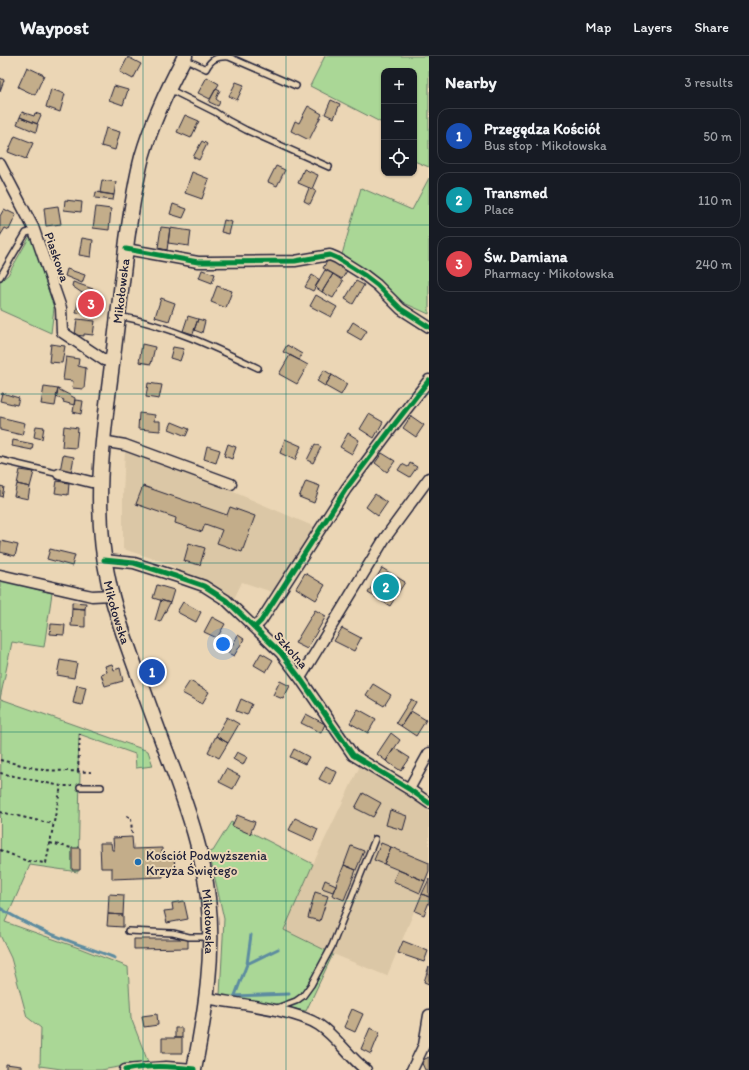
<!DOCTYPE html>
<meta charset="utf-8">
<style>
:root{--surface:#171b24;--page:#242831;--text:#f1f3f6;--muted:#9ea1a6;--line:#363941;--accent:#8c9099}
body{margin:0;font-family:Itim,sans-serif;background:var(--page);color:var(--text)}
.controls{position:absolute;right:12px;top:12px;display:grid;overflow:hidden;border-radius:8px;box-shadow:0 1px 3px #0004}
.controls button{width:36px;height:36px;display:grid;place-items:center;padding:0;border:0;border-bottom:1px solid var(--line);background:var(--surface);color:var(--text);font:20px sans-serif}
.you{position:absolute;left:223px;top:588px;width:14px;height:14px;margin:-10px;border:3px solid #fff;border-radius:50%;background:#1a73e8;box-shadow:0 0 0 6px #1a73e833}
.badge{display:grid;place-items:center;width:26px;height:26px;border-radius:50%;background:var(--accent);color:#fff;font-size:13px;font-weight:700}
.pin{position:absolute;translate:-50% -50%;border:2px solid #fff;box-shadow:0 1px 4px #0006}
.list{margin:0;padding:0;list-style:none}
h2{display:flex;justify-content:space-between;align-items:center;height:52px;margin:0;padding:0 16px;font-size:17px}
h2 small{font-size:13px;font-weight:400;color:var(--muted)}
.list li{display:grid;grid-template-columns:26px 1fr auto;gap:12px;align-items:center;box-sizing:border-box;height:56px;margin:0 8px 8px;padding:0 8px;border:1px solid var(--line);border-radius:12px}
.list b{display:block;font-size:15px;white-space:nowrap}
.list p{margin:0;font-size:13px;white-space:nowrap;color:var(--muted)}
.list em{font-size:13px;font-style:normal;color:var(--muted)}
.icon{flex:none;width:22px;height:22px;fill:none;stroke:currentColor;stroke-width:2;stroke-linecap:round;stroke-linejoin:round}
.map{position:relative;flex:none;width:429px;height:1014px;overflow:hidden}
header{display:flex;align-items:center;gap:24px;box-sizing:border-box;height:56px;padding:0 20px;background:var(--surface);border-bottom:1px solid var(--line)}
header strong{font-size:19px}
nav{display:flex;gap:22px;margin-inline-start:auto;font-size:14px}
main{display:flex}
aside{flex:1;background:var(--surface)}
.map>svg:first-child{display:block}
</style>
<header>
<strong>Waypost</strong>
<nav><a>Map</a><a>Layers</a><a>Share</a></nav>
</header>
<main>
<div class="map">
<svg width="429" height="1014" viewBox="0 0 429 1014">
<rect width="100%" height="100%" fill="#ebd6b5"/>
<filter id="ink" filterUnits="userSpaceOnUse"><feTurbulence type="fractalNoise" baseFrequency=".025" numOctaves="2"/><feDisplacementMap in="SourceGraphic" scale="8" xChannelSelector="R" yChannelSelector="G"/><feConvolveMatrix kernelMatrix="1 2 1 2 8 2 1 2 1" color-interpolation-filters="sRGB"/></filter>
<g filter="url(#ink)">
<path fill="#dbc7a6" d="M125,394L196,420L315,471L275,537L242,526L233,545L215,531L164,506L123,493V439Z
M360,710L413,743L429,755V820L387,920L333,898L284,874L313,808Z"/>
<path fill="#aad796" stroke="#667c68" d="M325,0H429V111L414,105V15H384V68L310,30Z
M429,122V258L395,243L341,202L361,132L412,154Z
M30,180L35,191L54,252L51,277L0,254V225L8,219Z
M0,524L52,537L44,591L12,586L0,643Z
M1,643L148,695L153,710L136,712L135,698L79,678L78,715V717H80L78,816L30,809L5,866L79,892L128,911L131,962L148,1006L101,1014H68L40,1010L41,972L27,961L11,902L0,879Z
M231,766L313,808L284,874L333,898L306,955L220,939L224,863L209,796L213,795Z"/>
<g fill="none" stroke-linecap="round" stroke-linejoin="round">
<path stroke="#5d8ca0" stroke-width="3" d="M0,852C35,875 77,887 115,902
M247,908L278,893
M234,940L289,938
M234,942L247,908L251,879"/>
</g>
<path fill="#c3ad8a" stroke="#22223b" d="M128,1L141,8L133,23L120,16Z
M27,11L44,19L35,39L18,31Z
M207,21L219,28L210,43L198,37Z
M0,22L4,24L0,35Z
M236,26L244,29L237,44L229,40Z
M114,30L128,34L123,49L109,44Z
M216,32L220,34L216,43L220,46L218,50L209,46Z
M51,33L65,38L60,56L46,51Z
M331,44L340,48L334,62L325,58Z
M308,50L322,58L309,84L291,75L295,65L299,67Z
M22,56L34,60L35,57L41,59L37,68L20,61Z
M185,59L199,65L191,82L177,76Z
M20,61L38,68L36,76L17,68Z
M106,72L120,76L115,94L101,90Z
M15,80L33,87L26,103L8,96Z
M202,85L207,88L199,104L193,101Z
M276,110L285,114L277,130L268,126Z
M304,113L318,119L312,133L298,127Z
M192,116L209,123L202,143L185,137Z
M102,124L116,126L114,139L100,137Z
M309,132L316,135L310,148L304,145Z
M96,136L114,139L113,144L95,142Z
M65,144L82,146L81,156L64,154Z
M173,148L187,153L183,162L170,158Z
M58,150L61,168L46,170L44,152Z
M96,151L111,153L109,174L93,172Z
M4,153L16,159L9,174L5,172L0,180V160Z
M224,164L232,166L229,178L221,176Z
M161,171L170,172L167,194L158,192Z
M170,172L191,175L189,190L168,187Z
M82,182L93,184L91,201L79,199Z
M329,202L348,213L342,223L323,212Z
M67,213L85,219L82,227L65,220Z
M202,214L215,218L212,227L199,222Z
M325,214L333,218L322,236L315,231Z
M333,218L343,225L333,242L322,236Z
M312,219L320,224L313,235L305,231Z
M356,225L364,229L353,248L345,243Z
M73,226L96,234V238L82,237L72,230Z
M217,230L232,235L226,252L211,246Z
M82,237L97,239L95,259L76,257L78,246L81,247Z
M316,239L337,251L331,261L310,250Z
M161,242L175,247L169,265L155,261Z
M188,260L198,263L193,278L183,275Z
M77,263L95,265L93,279L84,278V280L75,279Z
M198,263L205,265L202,277L194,274Z
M353,266L367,275L361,284L347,276Z
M51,288L65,290L62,307L49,306Z
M142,288L155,291L151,308L139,306Z
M287,289L302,298L299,304L283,296Z
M173,291L184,293L180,305L170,302Z
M290,299L308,309L297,328L279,318Z
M66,301L79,303L78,310L86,312L84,333L72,332L73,325L63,324Z
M324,314L332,319L325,330L317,325Z
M332,319L347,328L341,339L325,330Z
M148,327L162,329L159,343L146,341Z
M44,331L58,333L55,350L41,348Z
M58,333L75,342L74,349L63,346L64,344L56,341Z
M2,337L19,342L17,349L0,345Z
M75,344L83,345L81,358L73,356Z
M139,357L155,359L154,365H160V375L138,373Z
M369,358L383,366L374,382L360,373Z
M411,360L424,369L416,381L403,372Z
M0,361L25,367L22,379L0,374Z
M172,366L189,373L186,380L169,373Z
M36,370L44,371L42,383L34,381Z
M64,370L78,372L76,392L62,391Z
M348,377L359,384L352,398L340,391Z
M285,383L301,390L295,404L280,397Z
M13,384L33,388L32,394L12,390Z
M228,388L236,391L232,403L224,400Z
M315,388L321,391L313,407L307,404Z
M207,390L220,394L216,407L204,403Z
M382,397L395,405L387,416L375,407Z
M63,399L74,401L71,417L60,415Z
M410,407L417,411L410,421L398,414L402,408L408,411Z
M20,414L34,416L30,431L17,428Z
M57,425L69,427L68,439L55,437Z
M306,425L320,430L314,447L299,441Z
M17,428L30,431L28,443L14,440Z
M0,430L4,431L2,441L0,440Z
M143,430L227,459L230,451L255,460L242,496L217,487L222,474L205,468L202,476L175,467L176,462L136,448Z
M375,438L387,447L378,460L366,451Z
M1,485L18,489L15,500L0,496Z
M189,487L205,492L200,509L184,505Z
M50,493L75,499L72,510L47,503Z
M382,512L405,526L390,550L368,537Z
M305,517L325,529L316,544L296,532Z
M157,529L174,534L170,547L153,542Z
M161,544L170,547L160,566L155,564Z
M72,546L86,547L85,553L72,552Z
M183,546L201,556L196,566L177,556Z
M72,552L85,553V571L71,570Z
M315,554L326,560L307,593L295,587Z
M212,561L225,568L217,582L204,576Z
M51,568L65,569L64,579L50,578Z
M342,572L361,582L354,595L334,585Z
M238,579L244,583L234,600L228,597Z
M261,597L273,604L266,616L254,609Z
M60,604L77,607L74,622L57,619Z
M112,608L114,614L120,612L123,625L105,630L101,618L107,616L105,610Z
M190,625L209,636L202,648L182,637Z
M280,625L290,630L283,643L273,639Z
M373,628L391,639L384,650L366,639Z
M77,629L86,631L82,649L73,647Z
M241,643L252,648L247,659L236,655Z
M411,643L416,646L401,670L396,667Z
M358,653L376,663L368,677L350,667Z
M411,655L426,664L416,680L401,670Z
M306,658L325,668L321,677L301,667Z
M227,661L239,668L228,687L216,680Z
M391,677L400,684L386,705L377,698Z
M216,680L228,687L219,702L208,696Z
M394,692L410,702L401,715L386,705Z
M294,693L309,701L305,708L290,701Z
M237,696L247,701L243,709L233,703Z
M326,710L337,716L331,729L319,723Z
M226,713L240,720L233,733L219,726Z
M363,737L381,747L373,761L355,752Z
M390,754L407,760L403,774L386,769Z
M237,759L255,766L250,778L232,770Z
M295,762L318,773L313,785L289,774Z
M132,781L133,793L162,792V800L174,799L175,814L163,815V821L112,823V812H101L100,787H111L112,794H114L113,782Z
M381,787L391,791L384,808L374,804Z
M351,790L364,795L356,814L344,809Z
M391,791L429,807V815L425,825L384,808Z
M72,792H80V814H72Z
M344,809L356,814L344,844L332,839Z
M398,814L425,825L420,837L393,825Z
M429,823V841L422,838Z
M325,824L336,829L333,836L322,832Z
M315,836L328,840L320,865L308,862Z
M109,838L124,839L123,859L108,858Z
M422,838L429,841V846L424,859L415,855Z
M184,845L188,863L167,867L164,855L173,854L172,847Z
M108,858L123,859V871L107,870Z
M134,883H188V892L134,893Z
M403,885L428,895L424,906L398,897Z
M429,910V928L424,926Z
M352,953L363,958L355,976L344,971Z
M157,958L158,969L144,971L142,960Z
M175,972H182V982H175Z
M370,972L380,976L371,998L361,993Z
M162,982H182V997H162Z
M429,1001V1014H425L421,1005Z
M6,1008L21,1010V1014H6Z"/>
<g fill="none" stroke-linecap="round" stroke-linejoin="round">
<g stroke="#22223b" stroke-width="8">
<path id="service" d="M185,3L206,13C211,3 217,0 229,1L296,30
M169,33L215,56L229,65L246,74L329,111
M0,221L26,177L34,175
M119,260C167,269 214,291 258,312
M0,404L59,418
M80,731H101
M128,875L173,877L189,881H210
M277,952L296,945L303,940L311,929L332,890L375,783"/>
</g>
<g stroke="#22223b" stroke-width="13">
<path id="minor" d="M0,108L33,171L61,252L62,276L104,304L112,305
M126,193L198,206H209L295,205L330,199L337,202L364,219L377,229L401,253L429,271
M102,385L125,389L231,428
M59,418L91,426H100
M104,504L134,507L178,521L204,530L226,544L281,597L300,622L353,699L409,733L429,747
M0,519L83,538L92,540L112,539
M255,571L261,565L346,433L394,369L429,324
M300,622L385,482L429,422
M409,733L429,697
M206,942C237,948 294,953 319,969C337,981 349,1001 366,1014
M125,1014L166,1011L194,1013
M412,1014L424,989L429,959"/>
</g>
<g stroke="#22223b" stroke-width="17">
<g id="secondary">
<path id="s1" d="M185,0C168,32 152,66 142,101C135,128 131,156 127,184C123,220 118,257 114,293C104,372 91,449 109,528C115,557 126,585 136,613C148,647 161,682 174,716C189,757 203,798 208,842C215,900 205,957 194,1014"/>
</g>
</g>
<path stroke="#22223b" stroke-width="2" stroke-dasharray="3 3" stroke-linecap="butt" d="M0,653L1,651
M0,704L43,714L90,716V717
M78,715L80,678
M0,717L61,730H72
M0,756L53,768
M126,760L131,762L132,778
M50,787L72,792
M0,794L27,805L46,807L61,730"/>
<use href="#service" stroke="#ebd6b5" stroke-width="5"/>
<use href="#minor" stroke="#ebd6b5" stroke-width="10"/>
<use href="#secondary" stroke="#ebd6b5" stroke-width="14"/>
<g stroke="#ebd6b5" stroke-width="8">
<path id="cycleway" d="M126,193L198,206H209L295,205L330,199L337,202L364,219L377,229L401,253L429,271
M104,504L134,507L178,521L204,530L226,544L281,597L300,622L353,699L409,733L429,747
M255,571L261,565L346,433L394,369L429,324
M125,1014C146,1009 172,1010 194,1013V1014"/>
</g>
<use href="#cycleway" stroke="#00873e" stroke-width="5"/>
</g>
</g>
<path fill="none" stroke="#0f766e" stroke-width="1" stroke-opacity="0.55" d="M143,0V1014M286,0V1014M0,169H429M0,338H429M0,507H429M0,676H429M0,845H429"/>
<circle fill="#1f6fb2" stroke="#ebd6b5" stroke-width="1.5" cx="138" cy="806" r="4"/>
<g text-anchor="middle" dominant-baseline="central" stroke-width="4" stroke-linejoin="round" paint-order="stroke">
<g font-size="13" fill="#22223b" stroke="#ebd6b5">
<text transform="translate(57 201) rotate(71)">Piaskowa</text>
<text transform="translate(121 235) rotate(-83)">Mikołowska</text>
<text stroke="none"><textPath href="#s1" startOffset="570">Mikołowska</textPath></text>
<text transform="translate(291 594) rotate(49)">Szkolna</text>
<text stroke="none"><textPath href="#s1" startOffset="894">Mikołowska</textPath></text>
</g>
<g font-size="13" fill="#22223b" stroke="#ebd6b5" text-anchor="start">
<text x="146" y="799">Kościół Podwyższenia<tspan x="146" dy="15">Krzyża Świętego</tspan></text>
</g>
</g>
</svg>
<div class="controls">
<button>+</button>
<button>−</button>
<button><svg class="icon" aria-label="locate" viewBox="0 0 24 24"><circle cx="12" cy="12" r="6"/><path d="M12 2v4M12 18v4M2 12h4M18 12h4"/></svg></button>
</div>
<div class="you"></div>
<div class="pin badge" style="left:152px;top:616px;background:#1a4fb4">1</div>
<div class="pin badge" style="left:386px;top:531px;background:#0f9aa8">2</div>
<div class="pin badge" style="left:91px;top:248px;background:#e0444e">3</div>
</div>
<aside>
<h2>Nearby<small>3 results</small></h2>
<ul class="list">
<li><span class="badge" style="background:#1a4fb4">1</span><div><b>Przegędza Kościół</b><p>Bus stop · Mikołowska</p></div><em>50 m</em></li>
<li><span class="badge" style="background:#0f9aa8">2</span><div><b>Transmed</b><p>Place</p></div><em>110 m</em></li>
<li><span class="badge" style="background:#e0444e">3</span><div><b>Św. Damiana</b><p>Pharmacy · Mikołowska</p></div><em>240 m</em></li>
</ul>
</aside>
</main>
